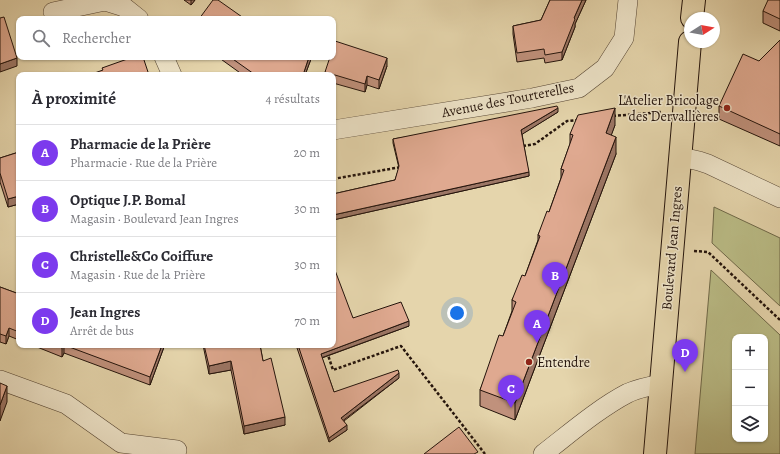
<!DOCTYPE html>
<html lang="fr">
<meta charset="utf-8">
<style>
:root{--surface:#fff;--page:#f7f7f7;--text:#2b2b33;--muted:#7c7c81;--line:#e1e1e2;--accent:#7c3aed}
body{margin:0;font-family:Alegreya,serif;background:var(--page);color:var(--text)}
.controls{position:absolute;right:12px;bottom:12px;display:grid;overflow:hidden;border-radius:8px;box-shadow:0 1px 3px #0004}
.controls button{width:36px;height:36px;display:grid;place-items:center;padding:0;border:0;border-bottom:1px solid var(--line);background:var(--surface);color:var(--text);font:20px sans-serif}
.compass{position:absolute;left:684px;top:12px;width:36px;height:36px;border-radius:50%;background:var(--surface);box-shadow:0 1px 3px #0004;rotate:79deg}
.you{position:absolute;left:457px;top:313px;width:14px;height:14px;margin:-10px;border:3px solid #fff;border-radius:50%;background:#1a73e8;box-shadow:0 0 0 6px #1a73e833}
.badge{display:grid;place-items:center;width:26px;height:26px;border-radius:50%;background:var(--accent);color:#fff;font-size:13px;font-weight:700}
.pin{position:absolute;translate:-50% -33px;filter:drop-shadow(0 1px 2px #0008)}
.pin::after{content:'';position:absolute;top:21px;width:14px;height:12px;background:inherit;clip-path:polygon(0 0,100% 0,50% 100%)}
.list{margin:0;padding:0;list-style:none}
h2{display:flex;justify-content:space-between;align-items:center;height:52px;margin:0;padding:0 16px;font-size:17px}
h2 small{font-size:13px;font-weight:400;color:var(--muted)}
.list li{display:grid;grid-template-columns:26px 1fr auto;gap:12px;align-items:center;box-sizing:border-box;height:56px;padding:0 16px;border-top:1px solid var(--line)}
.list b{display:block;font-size:15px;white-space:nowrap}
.list p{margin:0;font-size:13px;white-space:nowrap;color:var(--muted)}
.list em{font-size:13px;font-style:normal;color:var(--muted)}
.icon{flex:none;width:22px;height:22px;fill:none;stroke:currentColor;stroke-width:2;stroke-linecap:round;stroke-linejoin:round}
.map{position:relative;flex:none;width:780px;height:454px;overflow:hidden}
.search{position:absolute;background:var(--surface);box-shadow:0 1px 3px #0004;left:16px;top:16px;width:320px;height:44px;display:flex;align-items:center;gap:10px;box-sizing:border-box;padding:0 14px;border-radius:8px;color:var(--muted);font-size:15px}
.panel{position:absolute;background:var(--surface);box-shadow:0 1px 3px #0004;left:16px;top:72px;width:320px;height:276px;border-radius:8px}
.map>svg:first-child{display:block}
</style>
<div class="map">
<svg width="780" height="454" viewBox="0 0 780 454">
<rect width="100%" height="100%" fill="#e5d5ac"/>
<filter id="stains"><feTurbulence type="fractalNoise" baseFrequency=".005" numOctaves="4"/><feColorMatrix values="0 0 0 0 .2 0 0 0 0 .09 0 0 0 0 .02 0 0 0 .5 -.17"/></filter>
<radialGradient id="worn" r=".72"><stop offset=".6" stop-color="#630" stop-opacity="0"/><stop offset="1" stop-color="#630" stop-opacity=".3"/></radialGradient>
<path fill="#babc86" stroke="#6e6848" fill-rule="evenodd" d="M714,207L780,238V306L712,243Z
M711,270L780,335V454H695ZM735,337H765V439H735Z"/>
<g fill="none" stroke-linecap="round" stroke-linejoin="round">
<g stroke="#544433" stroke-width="20">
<path id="minor" d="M53,12L105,1L124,7L139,19
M164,57L172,75
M333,130L532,98L579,88L605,68L624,38L628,0
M681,157L699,161L708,164L780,198
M0,380L66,404L121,443L177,450
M543,454C569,434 599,408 628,393C639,388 650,386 661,384"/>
</g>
<g stroke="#23130b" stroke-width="24">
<path id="primary" d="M692,18L694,0
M655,454L690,42"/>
</g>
<path stroke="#23130b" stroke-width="2.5" stroke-dasharray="3 2" stroke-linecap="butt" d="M613,116L662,112
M523,146L535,144L567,121L578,120
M333,179L401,167
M694,251L708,252L780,320
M327,352L333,370L401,346L485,454"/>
<use href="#minor" stroke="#eee4c9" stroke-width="19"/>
<use href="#primary" stroke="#e5d5ac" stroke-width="22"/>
</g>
<path fill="#c0917c" stroke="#23130b" d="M184,0H195L191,5Z
M550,0H586L575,24V27L562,60L545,63L544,58L517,62L513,34V26L541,20Z
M780,0V31L763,23V11Z
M780,40V146L719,119V106L759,61Z
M218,57H311V59L305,75H243Z
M387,66L379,89L367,85L365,92L333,83V75H325V72Z
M558,112L522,134L529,176L333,220V194L395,180L399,168L393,143V139Z
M615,125L611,135L616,154L515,420L480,406V390L503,336L512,311V300L525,276L538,240V235L549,212L561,178V169L570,144V134Z
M19,152V204L8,207L0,182V158Z
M0,287L19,294V340L9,336L6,344L0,342Z
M353,318L409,326L322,358L334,392L399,378L344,421L347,430L329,442L296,345H333Z
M32,345H164V347L150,385L64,353L62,357Z
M203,345H260L263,361L285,425L244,434L231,370L209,374Z"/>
<path fill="#9c7665" stroke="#23130b" d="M191,0H195L191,5Z
M582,0H586L575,24V27L562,60V52L574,18Z
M309,57H311V59L305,75H303Z
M17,58V66L0,72V64Z
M387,58V66L379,89V80Z
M367,76V85L365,92V84Z
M558,108V112L521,135V130Z
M615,108V125L606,150V133Z
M616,137V154L515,420V403Z
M529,172V176L333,220V215Z
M19,196V204L8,207V199Z
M409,321V326L321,358V354Z
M9,328V336L6,344V336Z
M64,345V353L62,357V348Z
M162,345H164V347L150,385V377Z
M231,361V370L209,374V366Z
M399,373V378L341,422V418Z
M7,386V402L0,421V405Z
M285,417V425L244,434V426Z
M347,425V430L329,442V438Z"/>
<path fill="#dfa990" stroke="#23130b" d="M213,0H218L245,19H199Z
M550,0H582L574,18L575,19L562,52L545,55L544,49L517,53L513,26L541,20Z
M768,0H780V19L763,11Z
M4,17L17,58L0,64V18Z
M780,40V134L719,106L743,54L759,61Z
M335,41L387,58L379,80L367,76L365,84L325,72L330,57H333V47Z
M133,57H143L149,75H89L103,70L102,68Z
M230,57H309L303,75H254V74Z
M557,106L558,108L521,130L529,172L333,215V194L395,180L399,166L393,139Z
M615,108L606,133L616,137L515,403L480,390L499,335L503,336L516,302L512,300L522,275L525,276L540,236L538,235L547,211L549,212L564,170L561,169L573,135L570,134L578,115Z
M19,152V196L8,199L0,173V158Z
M333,265L353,318L401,302L409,321L321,354L334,392L398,370L399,373L341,418L347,425L329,438L298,345H333Z
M0,287L19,294V332L9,328L6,336L0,334Z
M54,345H63L62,348Z
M64,345H162L150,377Z
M204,345H260L263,361L271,358L285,417L244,426L231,361L209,366Z
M0,383L7,386L0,405Z
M459,427L478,452L474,454H424Z"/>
<g fill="#8f2418" stroke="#eee4c9" stroke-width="1.5">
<circle cx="727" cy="108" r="4"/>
<circle cx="529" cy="362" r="4"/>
</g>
<g text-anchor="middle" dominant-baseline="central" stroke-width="3" stroke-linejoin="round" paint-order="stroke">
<g font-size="14" fill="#23130b" stroke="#eee4c9">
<text transform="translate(508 100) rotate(-11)">Avenue des Tourterelles</text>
<text transform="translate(672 248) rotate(-85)">Boulevard Jean Ingres</text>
</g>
<g font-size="14" fill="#23130b" stroke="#eee4c9" text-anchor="end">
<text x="719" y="100">L'Atelier Bricolage<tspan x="719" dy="16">des Dervallières</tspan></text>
<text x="537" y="362" text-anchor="start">Entendre</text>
</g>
</g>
<rect width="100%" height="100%" filter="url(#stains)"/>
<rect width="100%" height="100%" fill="url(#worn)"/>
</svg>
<div class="controls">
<button>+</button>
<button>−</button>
<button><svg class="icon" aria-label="layers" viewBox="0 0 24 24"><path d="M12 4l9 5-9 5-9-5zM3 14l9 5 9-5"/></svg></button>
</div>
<svg class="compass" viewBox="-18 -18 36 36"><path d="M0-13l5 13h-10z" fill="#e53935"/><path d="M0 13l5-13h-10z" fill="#7c7c81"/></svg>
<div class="you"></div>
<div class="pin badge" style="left:537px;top:343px">A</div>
<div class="pin badge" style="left:555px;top:295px">B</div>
<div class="pin badge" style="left:511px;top:408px">C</div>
<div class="pin badge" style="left:685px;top:372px">D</div>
<div class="search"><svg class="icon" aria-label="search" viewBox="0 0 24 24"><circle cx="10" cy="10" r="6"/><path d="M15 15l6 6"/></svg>Rechercher</div>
<section class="panel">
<h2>À proximité<small>4 résultats</small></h2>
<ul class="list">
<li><span class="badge">A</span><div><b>Pharmacie de la Prière</b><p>Pharmacie · Rue de la Prière</p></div><em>20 m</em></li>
<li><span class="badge">B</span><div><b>Optique J.P. Bomal</b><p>Magasin · Boulevard Jean Ingres</p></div><em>30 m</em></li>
<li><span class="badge">C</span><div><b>Christelle&amp;Co Coiffure</b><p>Magasin · Rue de la Prière</p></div><em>30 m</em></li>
<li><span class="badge">D</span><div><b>Jean Ingres</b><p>Arrêt de bus</p></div><em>70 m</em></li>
</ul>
</section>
</div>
